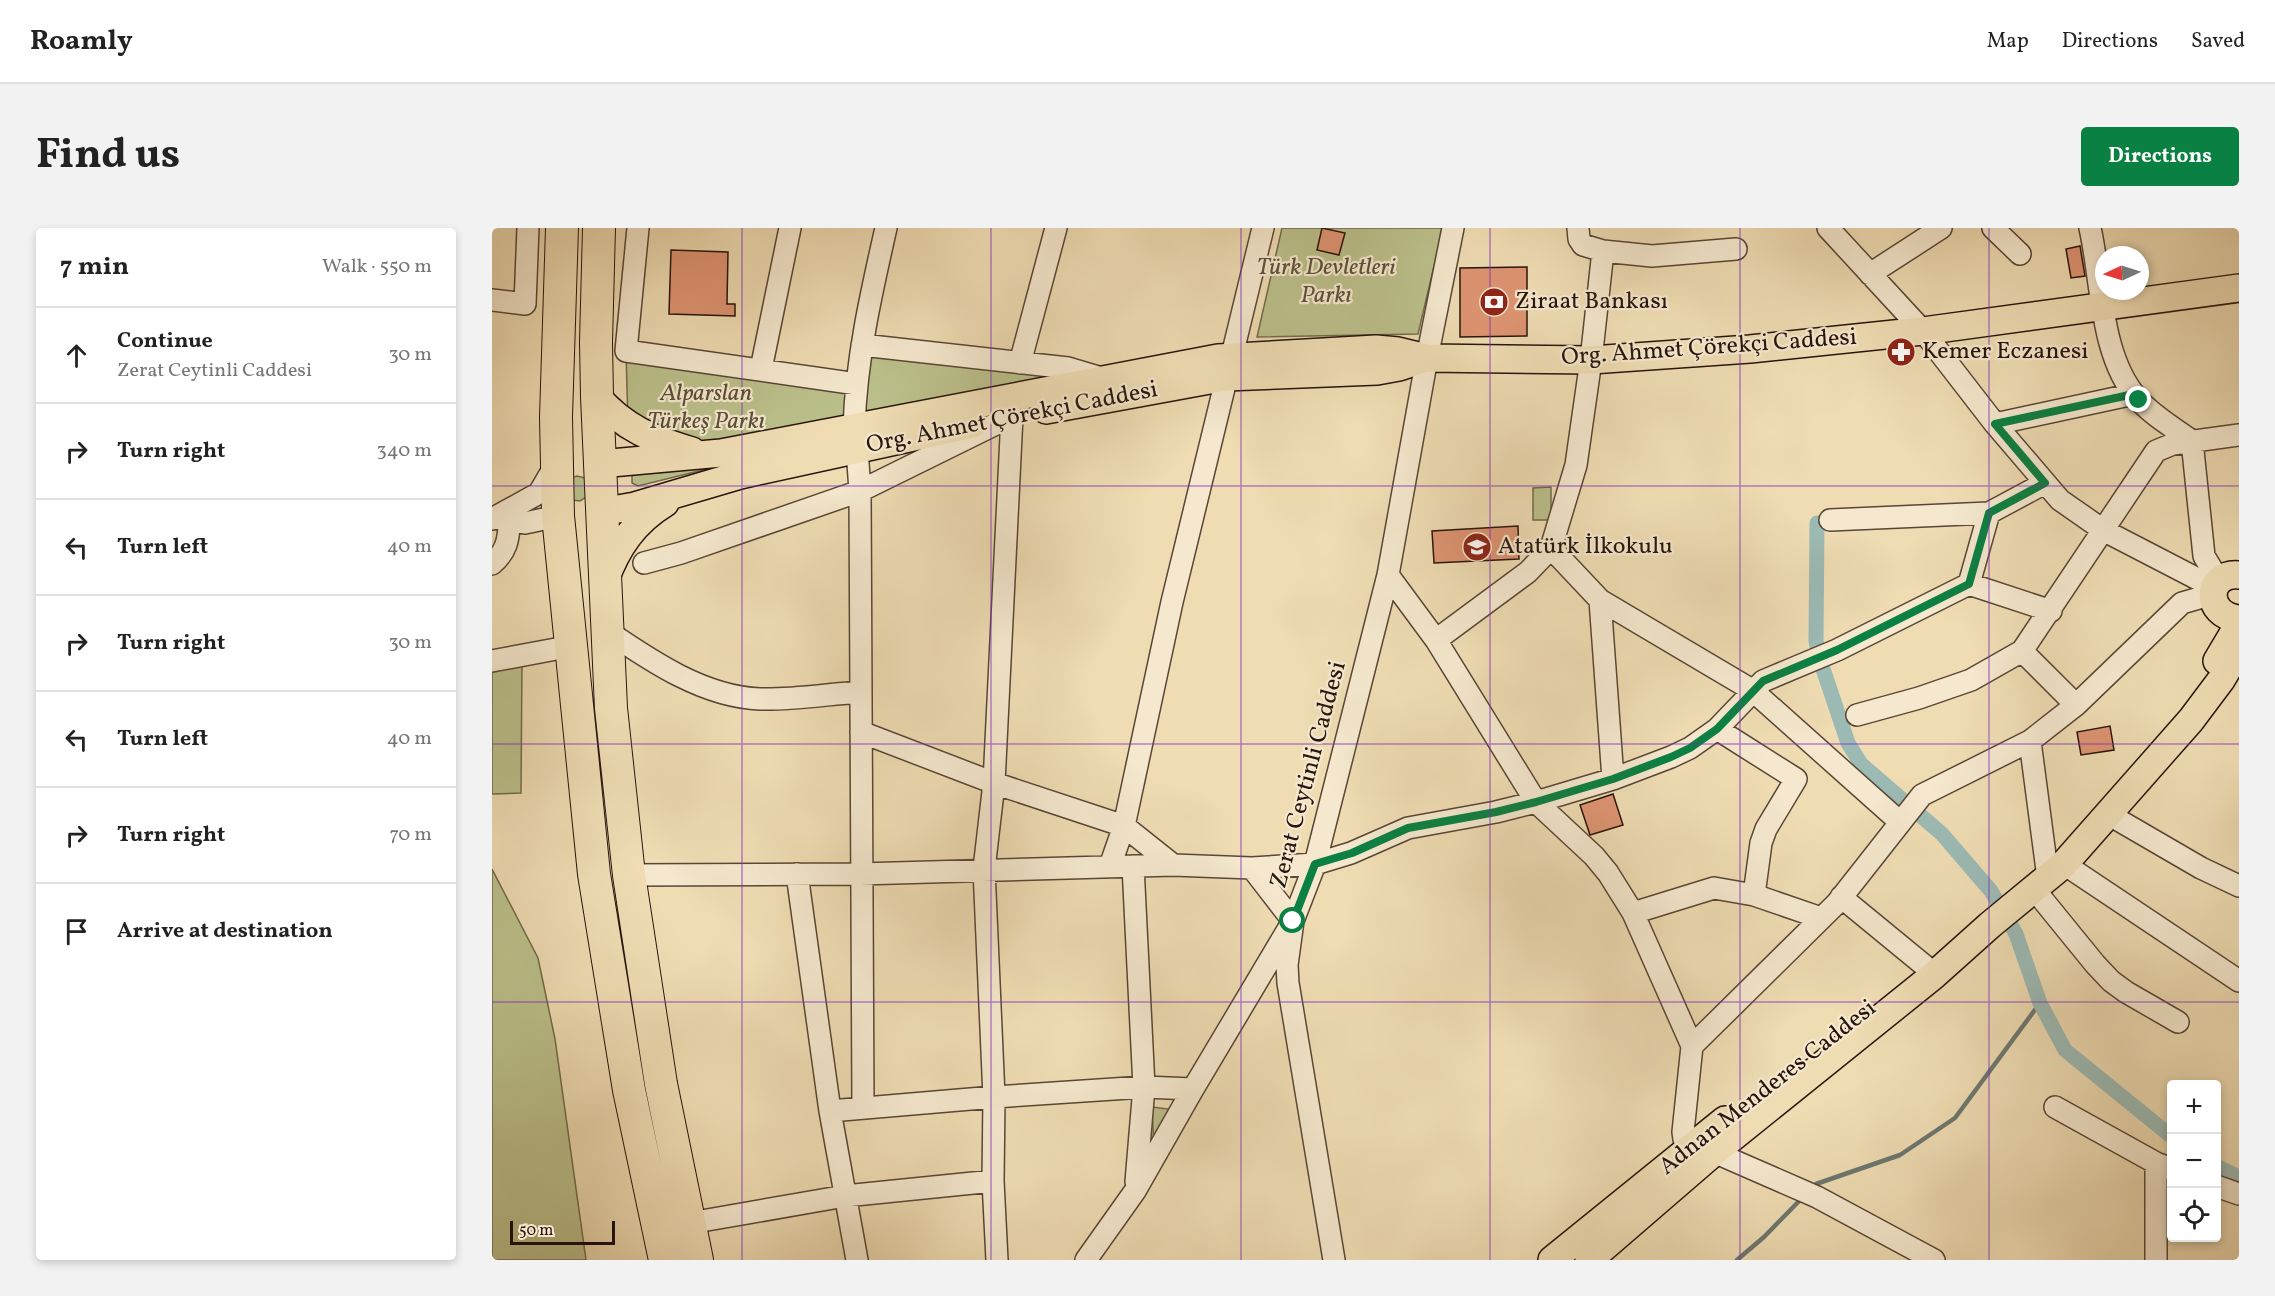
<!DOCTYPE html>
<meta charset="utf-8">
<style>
:root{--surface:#fff;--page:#f2f2f2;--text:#222;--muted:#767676;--line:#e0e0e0;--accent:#0b8043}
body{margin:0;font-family:Vollkorn,serif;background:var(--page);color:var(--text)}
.controls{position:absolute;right:18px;bottom:18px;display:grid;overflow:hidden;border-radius:6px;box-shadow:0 3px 9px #0003}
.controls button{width:54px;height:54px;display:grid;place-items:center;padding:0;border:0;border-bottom:2px solid var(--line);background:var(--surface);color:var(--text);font:30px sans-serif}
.compass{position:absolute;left:1603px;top:18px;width:54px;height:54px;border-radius:50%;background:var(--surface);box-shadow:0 3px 9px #0003;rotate:266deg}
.scale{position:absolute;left:18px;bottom:15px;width:105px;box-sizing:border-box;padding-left:6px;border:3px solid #27140d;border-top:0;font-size:16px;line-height:21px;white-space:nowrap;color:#27140d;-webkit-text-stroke:4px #f5e8ce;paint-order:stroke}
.stop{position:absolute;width:18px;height:18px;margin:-14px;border:4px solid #0b8043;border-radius:50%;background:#fff}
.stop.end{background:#0b8043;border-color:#fff;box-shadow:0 2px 6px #0008}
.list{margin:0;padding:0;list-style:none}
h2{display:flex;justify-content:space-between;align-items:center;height:78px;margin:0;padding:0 24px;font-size:26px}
h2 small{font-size:20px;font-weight:400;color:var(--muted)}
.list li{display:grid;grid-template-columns:39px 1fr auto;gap:18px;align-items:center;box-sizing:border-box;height:96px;padding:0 24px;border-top:2px solid var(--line)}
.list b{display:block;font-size:22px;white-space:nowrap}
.list p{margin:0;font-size:20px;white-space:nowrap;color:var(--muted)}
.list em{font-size:20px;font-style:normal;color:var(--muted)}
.icon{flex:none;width:33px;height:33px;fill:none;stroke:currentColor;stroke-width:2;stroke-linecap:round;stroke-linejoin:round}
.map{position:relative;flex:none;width:1747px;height:1032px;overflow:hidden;border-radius:6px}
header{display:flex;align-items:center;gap:36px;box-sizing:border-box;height:84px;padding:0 30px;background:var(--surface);border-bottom:2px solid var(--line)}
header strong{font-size:28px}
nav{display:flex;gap:33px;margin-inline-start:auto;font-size:21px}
.intro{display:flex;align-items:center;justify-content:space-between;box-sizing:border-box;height:144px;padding:0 36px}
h1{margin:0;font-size:42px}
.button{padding:15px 27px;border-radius:6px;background:var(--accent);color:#fff;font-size:21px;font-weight:700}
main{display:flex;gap:36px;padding:0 36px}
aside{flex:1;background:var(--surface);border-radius:6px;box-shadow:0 3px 9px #0003}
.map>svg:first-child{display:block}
</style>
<header>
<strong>Roamly</strong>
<nav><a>Map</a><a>Directions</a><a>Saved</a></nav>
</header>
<div class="intro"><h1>Find us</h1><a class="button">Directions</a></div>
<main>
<aside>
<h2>7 min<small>Walk · 550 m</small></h2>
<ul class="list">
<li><svg class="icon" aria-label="ahead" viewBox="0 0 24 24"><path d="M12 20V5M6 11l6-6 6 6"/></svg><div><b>Continue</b><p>Zerat Ceytinli Caddesi</p></div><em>30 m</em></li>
<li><svg class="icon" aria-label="right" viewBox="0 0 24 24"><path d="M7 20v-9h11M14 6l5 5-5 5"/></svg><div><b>Turn right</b></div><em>340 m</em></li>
<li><svg class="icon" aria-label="left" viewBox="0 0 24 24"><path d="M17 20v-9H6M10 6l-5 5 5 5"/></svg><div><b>Turn left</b></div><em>40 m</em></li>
<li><svg class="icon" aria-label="right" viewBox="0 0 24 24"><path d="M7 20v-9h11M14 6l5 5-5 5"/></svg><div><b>Turn right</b></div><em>30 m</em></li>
<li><svg class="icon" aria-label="left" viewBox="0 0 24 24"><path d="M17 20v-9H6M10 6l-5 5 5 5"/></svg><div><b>Turn left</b></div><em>40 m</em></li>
<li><svg class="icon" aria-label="right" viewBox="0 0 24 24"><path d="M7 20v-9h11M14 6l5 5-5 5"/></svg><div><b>Turn right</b></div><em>70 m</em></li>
<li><svg class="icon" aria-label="arrive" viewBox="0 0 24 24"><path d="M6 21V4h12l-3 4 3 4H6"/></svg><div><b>Arrive at destination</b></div></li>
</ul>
</aside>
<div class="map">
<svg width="1747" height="1032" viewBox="0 0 1747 1032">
<rect width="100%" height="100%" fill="#efdcb3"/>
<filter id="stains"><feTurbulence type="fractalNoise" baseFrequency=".00333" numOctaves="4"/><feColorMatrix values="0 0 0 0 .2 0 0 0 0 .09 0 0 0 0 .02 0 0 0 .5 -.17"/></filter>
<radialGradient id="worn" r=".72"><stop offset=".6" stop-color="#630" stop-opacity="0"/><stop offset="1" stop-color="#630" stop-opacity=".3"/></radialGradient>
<path fill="#bbc08b" stroke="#716a4c" stroke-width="1.5" d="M790,0H951L926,106L765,109Z
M370,117L588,142L229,225L136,198L134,123L364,156Z
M227,238L146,258L140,255V245Z
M85,248L93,250L96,268L88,273L80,272L78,250Z
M1059,259V292H1041V260Z
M30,433L29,565L0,566V443Z
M0,641L46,730L63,811L94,1032H0Z
M660,879L684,882L662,923Z"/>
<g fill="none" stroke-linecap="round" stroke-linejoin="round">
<path stroke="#6d7871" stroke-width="4.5" d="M1319,961L1324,956L1408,927L1463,890L1548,775
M1245,1032L1272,1009L1311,969"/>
<path stroke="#9cbab4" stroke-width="15" d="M1325,295L1324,413L1328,432L1356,515L1369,536L1450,606L1499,663L1524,706L1548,775L1573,822L1680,909
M1724,938L1747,949"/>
</g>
<path fill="#de9472" stroke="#27140d" stroke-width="1.5" d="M830,0L853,5L847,27L825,22Z
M1588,18L1593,48L1579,50L1574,21Z
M179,22L236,24L235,76H243V88L177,86Z
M1035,39V108L968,109V40Z
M1026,298L1027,331L942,335L940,303Z
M1618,498L1622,522L1589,527L1585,504Z
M1121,566L1131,597L1098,607L1088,577Z"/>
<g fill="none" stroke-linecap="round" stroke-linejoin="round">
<g stroke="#594636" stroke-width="24">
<path id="minor" d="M146,0L134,123L365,156
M1086,0L1087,11L1091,17L1111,23
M1336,0L1431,103L1503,196L1568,272L1611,302L1723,360
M1501,0L1528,26
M1598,0C1610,53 1608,129 1646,171C1661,188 1682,200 1700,213L1712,328L1727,353
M1378,46L1449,0
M0,72L33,76L36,0
M370,117L576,140L613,151V154
M528,135L564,0
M269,141L298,0
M1503,196L1642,166
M362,200C364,132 379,66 394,0
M365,221L368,263L371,880
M3,290L33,295L66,288
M0,291L47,265L61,241L64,240
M1338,292L1497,285
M1059,320L1108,372L1260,462L1408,594
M152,335L189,325L368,263L520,188L502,555L492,641L502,869L501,953L505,1032
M0,336C14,324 17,312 17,294
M896,347L944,412L1044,574L1102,628L1116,645L1141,685L1200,818L1191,904L1192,911L1325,969L1442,1032
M1477,356L1559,383
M1108,372L1121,551
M115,403C159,433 212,469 268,471C301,472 336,466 369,464
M944,412L1036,344L1059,320L1084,237L1099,132L1111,23L1160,28L1244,21
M1530,423L1584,477
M0,433L80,418
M1365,487L1427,470L1479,452L1530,423L1664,223L1681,216L1747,207
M1225,501L1304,551L1274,601L1269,615L1262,667
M369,504L502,555L632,598L681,637
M1538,513L1556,650
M1616,586L1709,640L1747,658
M1572,636L1747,753
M618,638L632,598L680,374L771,0
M641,638L652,859L644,954
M760,640L801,693L795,737L796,755L842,1032
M305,646L338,883L365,1032
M137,647L368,646L681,637L760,640L823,636L859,625L916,600L1004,584L1044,574L1121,551L1179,529L1198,520L1225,501L1271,453L1345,422L1477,356L1497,285L1553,255
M1542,661L1603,736L1619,753L1634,764L1686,794
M1349,669L1433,738
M1141,685L1222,660L1262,667L1329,690
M1200,818L1345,675L1430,567L1538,513L1584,477L1690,375L1721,366
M1563,879L1664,935L1680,941
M338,883L502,869L652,859L701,861
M1664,935V1032
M1724,958L1747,966
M198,995L353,968L501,953
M594,1032L643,963L701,861L801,693L823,636L896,347L935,130L961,0"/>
</g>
<g stroke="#27140d" stroke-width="30">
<path id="major" d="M105,169C133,201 160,211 200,223
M554,182L734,149L885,143L907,139L931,131
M108,236L229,225L726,130L884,121L906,123L935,130L1099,132L1258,121L1431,103L1747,60
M109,284L143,278L248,247L481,196
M1747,347C1714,344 1711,387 1747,391
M113,352C125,319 142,294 173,275
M1725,433L1747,396
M1060,1032L1233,892
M1097,1032L1221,925L1441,748L1498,697L1572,636L1699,492L1729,452L1747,422"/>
</g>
<g stroke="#27140d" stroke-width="34">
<path id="highway" d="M70,0L64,189L66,288L102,646L137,862L173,1032
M107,0L104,114L105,169L119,480L137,647L169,856L205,1032"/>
</g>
<use href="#minor" stroke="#f5e8ce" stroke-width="21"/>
<use href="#major" stroke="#efdcb3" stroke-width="27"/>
<use href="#highway" stroke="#efdcb3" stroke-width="32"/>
</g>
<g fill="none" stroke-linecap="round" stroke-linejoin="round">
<path stroke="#0b8043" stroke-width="8" d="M801,693L823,636L860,625L916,600L1004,584L1044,574L1121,551L1179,529L1198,520L1225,501L1271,453L1345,422L1477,356L1497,285L1553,255L1503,196L1642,166L1647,172"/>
</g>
<path fill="none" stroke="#7b2cbf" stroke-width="1.5" stroke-opacity="0.55" d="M250,0V1032M499,0V1032M749,0V1032M998,0V1032M1248,0V1032M1497,0V1032M0,258H1747M0,516H1747M0,774H1747"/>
<defs>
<g id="bank-disc" transform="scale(1.5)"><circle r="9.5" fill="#8f2418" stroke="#f5e8ce"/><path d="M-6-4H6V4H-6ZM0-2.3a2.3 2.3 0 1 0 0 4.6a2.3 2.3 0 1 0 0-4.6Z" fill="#fff"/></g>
<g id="pharmacy-disc" transform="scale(1.5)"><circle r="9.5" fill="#8f2418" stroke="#f5e8ce"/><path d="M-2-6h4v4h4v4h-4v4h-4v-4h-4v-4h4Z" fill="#fff"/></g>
<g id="school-disc" transform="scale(1.5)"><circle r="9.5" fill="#8f2418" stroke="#f5e8ce"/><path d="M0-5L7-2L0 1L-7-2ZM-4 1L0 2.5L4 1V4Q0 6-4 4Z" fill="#fff"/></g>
</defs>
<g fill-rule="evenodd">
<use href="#bank-disc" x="1002" y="74"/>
<use href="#pharmacy-disc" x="1409" y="124"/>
<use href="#school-disc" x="985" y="319"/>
</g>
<g text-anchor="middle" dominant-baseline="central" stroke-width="4.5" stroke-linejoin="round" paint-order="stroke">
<g font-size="24" font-style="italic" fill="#5b5039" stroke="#f5e8ce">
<text x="834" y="40">Türk Devletleri<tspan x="834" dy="28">Parkı</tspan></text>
<text x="214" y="166">Alparslan<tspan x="214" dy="28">Türkeş Parkı</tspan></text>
</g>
<g font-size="24" fill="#27140d" stroke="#f5e8ce" text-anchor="start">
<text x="1023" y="74">Ziraat Bankası</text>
<text x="1430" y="124">Kemer Eczanesi</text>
<text x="1006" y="319">Atatürk İlkokulu</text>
</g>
<g font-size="24" fill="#27140d" stroke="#f5e8ce">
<text transform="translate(1217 120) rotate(-4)">Org. Ahmet Çörekçi Caddesi</text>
<text transform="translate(520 190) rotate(-11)">Org. Ahmet Çörekçi Caddesi</text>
<text transform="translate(817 547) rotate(-75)">Zerat Ceytinli Caddesi</text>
<text transform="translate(1276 860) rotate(-38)">Adnan Menderes Caddesi</text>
</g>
</g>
<rect width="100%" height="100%" filter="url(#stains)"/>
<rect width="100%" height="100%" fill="url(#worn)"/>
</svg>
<div class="controls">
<button>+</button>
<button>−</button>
<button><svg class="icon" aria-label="locate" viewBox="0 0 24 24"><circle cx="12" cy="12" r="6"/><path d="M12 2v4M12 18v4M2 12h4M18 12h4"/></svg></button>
</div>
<svg class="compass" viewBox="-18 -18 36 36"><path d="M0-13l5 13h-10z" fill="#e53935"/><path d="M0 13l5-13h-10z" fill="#767676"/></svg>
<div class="scale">50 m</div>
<div class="stop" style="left:801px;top:693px"></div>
<div class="stop end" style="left:1647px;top:172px"></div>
</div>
</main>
